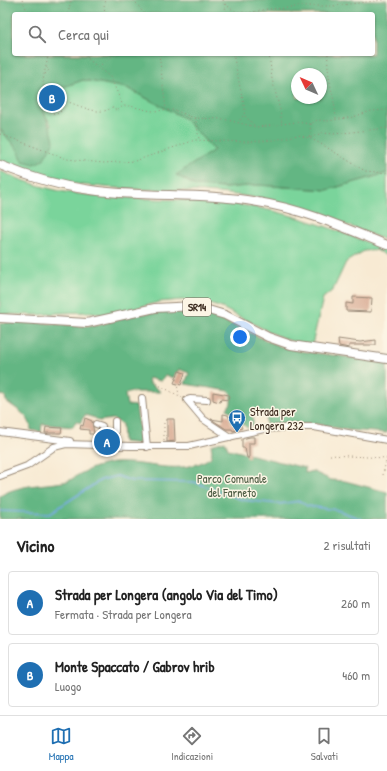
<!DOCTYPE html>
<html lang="it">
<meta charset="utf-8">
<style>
:root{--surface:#fff;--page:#f2f2f2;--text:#222;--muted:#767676;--line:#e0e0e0;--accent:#1f6fb2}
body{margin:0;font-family:"Patrick Hand",sans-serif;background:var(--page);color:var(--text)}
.compass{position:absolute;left:291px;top:68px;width:36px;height:36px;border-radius:50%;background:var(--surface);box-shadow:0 1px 3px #0004;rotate:314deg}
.you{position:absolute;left:240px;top:337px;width:14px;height:14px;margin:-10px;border:3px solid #fff;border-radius:50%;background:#1a73e8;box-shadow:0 0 0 6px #1a73e833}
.badge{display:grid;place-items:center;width:26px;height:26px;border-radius:50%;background:var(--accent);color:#fff;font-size:13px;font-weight:700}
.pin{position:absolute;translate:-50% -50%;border:2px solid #fff;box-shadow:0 1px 4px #0006}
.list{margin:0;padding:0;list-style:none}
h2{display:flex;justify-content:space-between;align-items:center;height:52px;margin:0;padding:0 16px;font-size:17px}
h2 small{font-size:13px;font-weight:400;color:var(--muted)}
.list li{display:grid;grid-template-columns:26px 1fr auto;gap:12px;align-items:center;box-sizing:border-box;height:64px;margin:0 8px 8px;padding:0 8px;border:1px solid var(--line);border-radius:4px}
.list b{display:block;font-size:15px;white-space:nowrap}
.list p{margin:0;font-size:13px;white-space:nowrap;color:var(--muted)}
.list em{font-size:13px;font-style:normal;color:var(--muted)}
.icon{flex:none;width:22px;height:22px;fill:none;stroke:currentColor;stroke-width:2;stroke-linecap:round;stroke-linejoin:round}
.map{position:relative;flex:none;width:387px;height:519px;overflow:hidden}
.search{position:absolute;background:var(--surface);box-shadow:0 1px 3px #0004;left:12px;right:12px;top:12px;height:44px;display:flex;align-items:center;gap:10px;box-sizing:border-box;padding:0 14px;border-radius:4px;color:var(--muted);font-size:15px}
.sheet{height:196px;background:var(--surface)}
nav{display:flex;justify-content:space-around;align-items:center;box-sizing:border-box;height:56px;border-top:1px solid var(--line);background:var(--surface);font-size:11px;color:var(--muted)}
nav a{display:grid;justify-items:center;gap:2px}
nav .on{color:var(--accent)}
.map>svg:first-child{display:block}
</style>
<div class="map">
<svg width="387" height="519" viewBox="0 0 387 519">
<rect width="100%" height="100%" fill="#fcf5e5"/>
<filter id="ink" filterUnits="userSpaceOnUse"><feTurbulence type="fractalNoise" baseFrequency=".025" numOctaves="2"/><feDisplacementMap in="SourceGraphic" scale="8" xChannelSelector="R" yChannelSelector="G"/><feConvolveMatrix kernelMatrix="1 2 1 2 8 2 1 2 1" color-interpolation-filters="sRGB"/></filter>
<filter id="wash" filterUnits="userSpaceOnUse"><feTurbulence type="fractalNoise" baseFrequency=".012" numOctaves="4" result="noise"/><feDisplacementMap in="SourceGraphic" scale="16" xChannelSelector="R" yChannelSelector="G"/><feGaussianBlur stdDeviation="0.9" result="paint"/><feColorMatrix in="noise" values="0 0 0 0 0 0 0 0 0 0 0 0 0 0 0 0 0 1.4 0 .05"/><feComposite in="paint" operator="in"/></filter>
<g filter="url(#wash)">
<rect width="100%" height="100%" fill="#f8ead3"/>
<path fill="#7ad49b" stroke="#5a7f5c" d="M83,80L127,88L184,118L214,150L177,175L195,186L225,188L258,185L327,190L387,173V241C343,223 298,205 251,197C189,187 125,193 63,182C41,178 20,169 0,161V129L18,150L23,161L51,125L42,109L38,96Z
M0,171C25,182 52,191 79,194C130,200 182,198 233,204C287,210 337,230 387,250V256L376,250L364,251L346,262L333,290L323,298L312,345L291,341L274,334L222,308L203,302L182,300L159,302L107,316L92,312L58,313L39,315L0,314Z"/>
<path fill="#63b683" stroke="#4f7050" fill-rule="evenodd" d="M0,0H387V173L327,190L258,185L225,188L196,186L176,175L214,150L184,118L127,88L83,80L38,96C42,112 51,124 54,141L43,160L34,164L23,161L18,150L0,129ZM14,14H373V54H14ZM297,74H321V98H297Z
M180,308L206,313L279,346L300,351L387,362V433L348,430L317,424L266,425V416L253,415V426L247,428L227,409L231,403V394L229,391L185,384L189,373L179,369L173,378L166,375L161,381L148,378L149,383L161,392H129L125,394L127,405L136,406C137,419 141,430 142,444L123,442L122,424L113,419L98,421L95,418L85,415L80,423L76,421L73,427L42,424L41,432L31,430C31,416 16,409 6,401L5,396L0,395V323L26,321L77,326H94L129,316Z
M225,441L228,449L305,468V473L312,471L331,480L345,481L387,492V519H0V496C21,483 45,486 68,481C73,479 78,474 84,472C91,468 104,464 113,463C145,460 182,478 211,457L212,451L211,445Z"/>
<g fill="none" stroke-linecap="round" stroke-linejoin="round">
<path stroke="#74a9e1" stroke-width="1.5" d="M0,511L50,513L101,480L117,476L132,481L194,482L243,500L279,504L300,501L307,506L337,510L361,519"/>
</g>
<g id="blocks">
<path fill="#d9ac94" d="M353,297L372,298L371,312L346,311V303L353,304Z
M338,339L360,342L376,340V345H349V348L339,346Z
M179,371L185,373L181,385L174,383Z
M213,392L229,395L228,400L221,399L220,402L216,401L213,400Z
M223,414L228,415L232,424L239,422L242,428L233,431L232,429H226L211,419L223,421Z
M85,418L92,421L94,434H89V430L80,429L81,425L83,426Z
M167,419H174L175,441L167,442Z
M46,427L62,428L61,433H45Z
M250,437H254V443H249V458H247L245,448H242V439Z"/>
</g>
</g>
<g filter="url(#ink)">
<use href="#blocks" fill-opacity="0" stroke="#9a8a78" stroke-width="1"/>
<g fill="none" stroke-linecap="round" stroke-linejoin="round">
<g stroke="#9a8a78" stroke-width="8">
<path id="minor" d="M142,398L147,447
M207,400L190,399L187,400L203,419L230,437
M96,424L102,426L103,444
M0,432L70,441
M115,446V421
M0,476L27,466L54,447L66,444L131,446H189L264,429L299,427H314L387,440"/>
</g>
<g stroke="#9a8a78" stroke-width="10">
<path id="major" d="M0,165C29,177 59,186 91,190C146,198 202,192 258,202C303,209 345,228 387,245
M0,318L87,323L155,308L195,306L225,315L268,337L291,345L387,359"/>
</g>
<path stroke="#9a8a78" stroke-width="1" stroke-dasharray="1 3" stroke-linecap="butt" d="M22,0L29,14
M134,0L144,14
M223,0L227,14
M225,4L234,11L248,13L267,9L291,8L298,6H333L384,0
M321,7L324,14
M68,14L71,0
M105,14L104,6L106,0
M48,54C47,72 36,83 51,99C56,103 60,104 65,101C77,104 101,118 112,107L117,111L123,106H130L151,111L174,110L194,118L223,119L256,127L268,126L296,122L311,124L317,120L327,121L353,117L371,111L387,110
M82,54L111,78L123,106
M159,54L166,109
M233,54L245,110L244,115L238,122
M269,54L272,79L280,110L282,124
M328,54C326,76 335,97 336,119
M87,58L90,54
M98,67L115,54
M45,74L49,70L45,66
M53,113L57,114L61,111V104
M245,116L255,126
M194,118L196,121L199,139
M311,124L309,138L322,133L334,134L387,128
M0,134L67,159L103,163L135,161L195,140L247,142L274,140L298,135L309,138L323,145L365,171L387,173
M176,379L179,395
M153,382L183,398
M164,440V421
M330,455L386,458
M383,475L387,456"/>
<use href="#minor" stroke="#fff" stroke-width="6"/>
<use href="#major" stroke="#fff" stroke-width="8"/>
</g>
</g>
<defs>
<g id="bus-pin" transform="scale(0.9)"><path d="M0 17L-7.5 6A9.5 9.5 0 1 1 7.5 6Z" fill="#1f6fb2" stroke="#fcf5e5"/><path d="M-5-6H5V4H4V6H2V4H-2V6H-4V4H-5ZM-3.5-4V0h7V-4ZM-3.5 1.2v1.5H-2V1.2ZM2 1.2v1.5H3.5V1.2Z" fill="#fff"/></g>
</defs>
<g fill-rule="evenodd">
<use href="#bus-pin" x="237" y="418"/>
</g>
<g text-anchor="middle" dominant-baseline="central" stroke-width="3" stroke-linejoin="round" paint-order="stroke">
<rect fill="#fcf5e5" stroke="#75675a" stroke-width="1" x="183" y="298" width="28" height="18" rx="3"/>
<g font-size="11" font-weight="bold" fill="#3b2a1e">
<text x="197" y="307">SR14</text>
</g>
<g font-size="12" fill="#3b2a1e" stroke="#fcf5e5" text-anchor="start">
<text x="250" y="411">Strada per<tspan x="250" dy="14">Longera 232</tspan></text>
</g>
<g font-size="12" fill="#4e5d44" stroke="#fcf5e5">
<text x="232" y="478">Parco Comunale<tspan x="232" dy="14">del Farneto</tspan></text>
</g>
</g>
</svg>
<svg class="compass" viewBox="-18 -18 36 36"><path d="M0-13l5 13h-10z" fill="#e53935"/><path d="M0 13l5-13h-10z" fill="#767676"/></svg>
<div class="you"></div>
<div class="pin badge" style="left:107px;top:442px">A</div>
<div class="pin badge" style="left:52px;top:98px">B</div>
<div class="search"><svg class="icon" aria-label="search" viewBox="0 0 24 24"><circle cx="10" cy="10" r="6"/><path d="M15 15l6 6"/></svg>Cerca qui</div>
</div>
<section class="sheet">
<h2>Vicino<small>2 risultati</small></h2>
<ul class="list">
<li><span class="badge">A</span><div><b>Strada per Longera (angolo Via del Timo)</b><p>Fermata · Strada per Longera</p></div><em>260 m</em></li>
<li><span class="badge">B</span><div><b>Monte Spaccato / Gabrov hrib</b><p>Luogo</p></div><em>460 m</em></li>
</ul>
</section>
<nav>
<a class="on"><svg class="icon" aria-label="map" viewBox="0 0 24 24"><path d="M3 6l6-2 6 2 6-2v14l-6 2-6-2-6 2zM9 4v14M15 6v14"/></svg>Mappa</a>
<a><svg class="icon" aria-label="directions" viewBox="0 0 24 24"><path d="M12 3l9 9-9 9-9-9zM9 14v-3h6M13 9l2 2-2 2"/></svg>Indicazioni</a>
<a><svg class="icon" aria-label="saved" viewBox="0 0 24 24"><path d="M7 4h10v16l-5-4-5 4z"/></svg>Salvati</a>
</nav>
